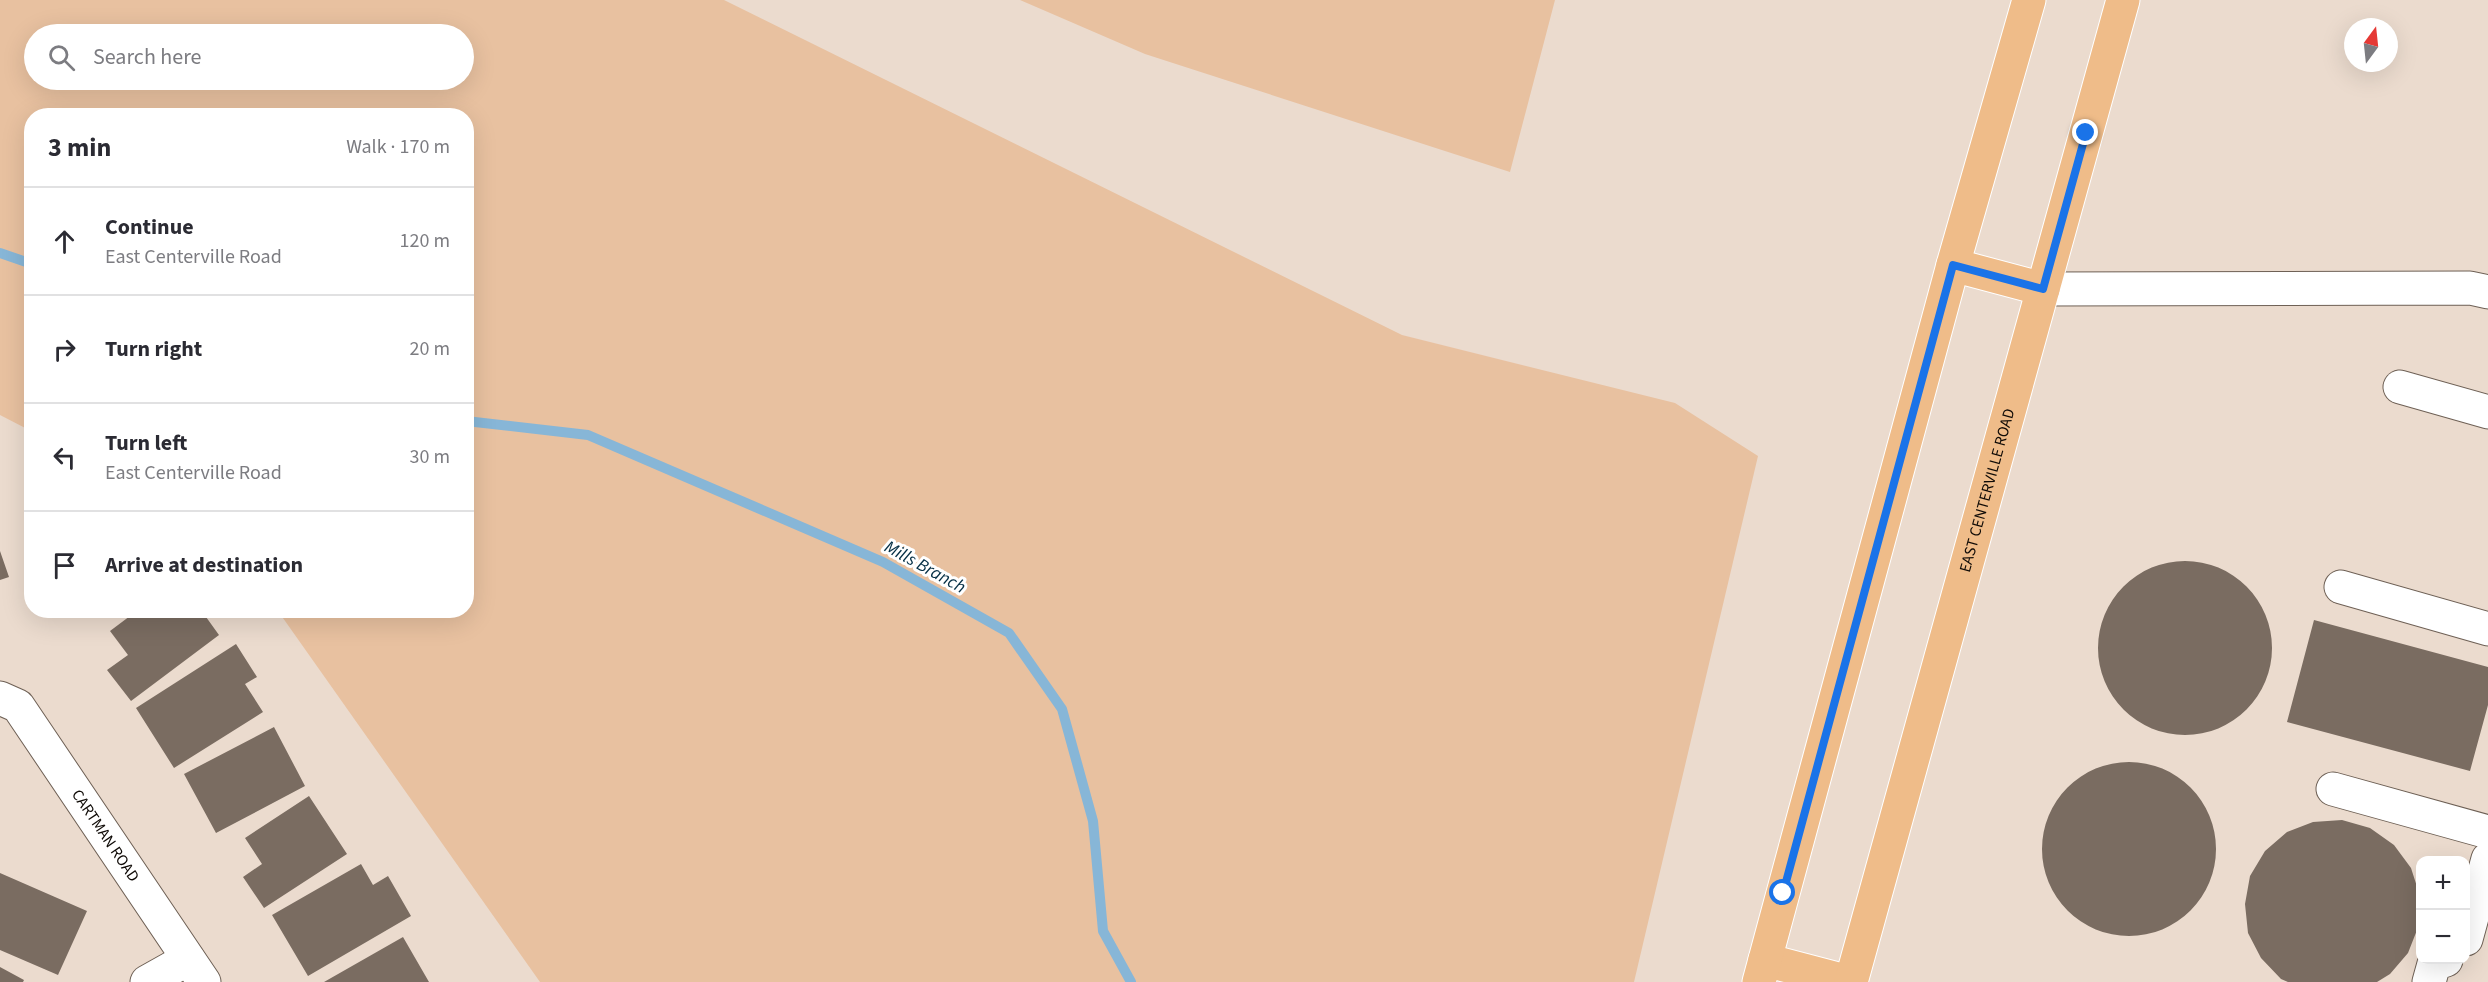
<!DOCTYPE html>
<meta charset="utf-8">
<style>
:root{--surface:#fff;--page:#f7f7f7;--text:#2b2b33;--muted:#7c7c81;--line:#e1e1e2}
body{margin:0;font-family:"Source Sans 3",sans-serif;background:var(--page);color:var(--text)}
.controls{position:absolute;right:18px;bottom:18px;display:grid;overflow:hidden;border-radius:12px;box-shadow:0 6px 24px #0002}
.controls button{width:54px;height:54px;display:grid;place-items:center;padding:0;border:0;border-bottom:2px solid var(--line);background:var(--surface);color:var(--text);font:30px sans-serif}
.compass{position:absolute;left:2344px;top:18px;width:54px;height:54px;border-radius:50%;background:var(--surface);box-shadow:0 6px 24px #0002;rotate:15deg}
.stop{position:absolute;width:18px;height:18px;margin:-14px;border:4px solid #1a73e8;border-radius:50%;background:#fff}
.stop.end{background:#1a73e8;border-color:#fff;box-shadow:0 2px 6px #0008}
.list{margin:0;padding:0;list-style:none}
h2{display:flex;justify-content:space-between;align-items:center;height:78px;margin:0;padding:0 24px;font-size:26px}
h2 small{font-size:20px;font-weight:400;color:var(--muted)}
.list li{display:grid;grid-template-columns:39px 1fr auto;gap:18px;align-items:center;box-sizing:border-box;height:108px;padding:0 24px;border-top:2px solid var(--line)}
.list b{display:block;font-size:22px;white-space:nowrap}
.list p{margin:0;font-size:20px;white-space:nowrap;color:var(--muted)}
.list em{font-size:20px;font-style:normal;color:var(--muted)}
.icon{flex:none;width:33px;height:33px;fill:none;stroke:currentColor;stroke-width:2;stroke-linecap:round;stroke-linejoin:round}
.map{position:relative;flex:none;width:2488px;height:982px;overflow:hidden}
.search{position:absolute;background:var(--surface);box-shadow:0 6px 24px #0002;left:24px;top:24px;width:450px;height:66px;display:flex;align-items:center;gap:15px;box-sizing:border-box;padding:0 21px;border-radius:33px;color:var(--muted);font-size:22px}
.panel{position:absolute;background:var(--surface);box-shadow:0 6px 24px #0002;left:24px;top:108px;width:450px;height:510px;border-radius:24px}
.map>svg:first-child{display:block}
</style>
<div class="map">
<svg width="2488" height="982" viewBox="0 0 2488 982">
<rect width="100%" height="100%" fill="#ebdbce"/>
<path fill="#e8c1a0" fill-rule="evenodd" d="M0,0H724L1402,335L1675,403L1758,456L1634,982H540L278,611L466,610V116H32L31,431L0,415ZM34,34H464V80H34Z
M1020,0H1555L1510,172L1145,54Z"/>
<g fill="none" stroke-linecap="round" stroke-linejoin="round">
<path stroke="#87b6d7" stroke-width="10" d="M0,253L32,264
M466,421L588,435L883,562L1009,633L1062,709L1093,821L1103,931L1131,982"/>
</g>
<path fill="#7a6c61" d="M0,551L9,577L0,580Z
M2098 648a87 87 0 1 1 174 0a87 87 0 1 1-174 0Z
M75,610H97L95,617Z
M138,610H201L219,635L131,701L107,670L128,655L110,631Z
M2314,620L2488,667V705L2470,771L2287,722Z
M236,644L257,677L245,684L263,712L174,768L136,708Z
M274,727L305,786L216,833L184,774Z
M2042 849a87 87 0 1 1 174 0a87 87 0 1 1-174 0Z
M309,796L347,854L264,908L243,877L262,864L245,838Z
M2342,820L2370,828L2394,845L2411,868L2420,896L2419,925L2408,953L2390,974L2377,982H2288L2281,979L2261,958L2248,933L2245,904L2250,876L2265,851L2287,832L2313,822Z
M361,864L373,885L388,876L411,916L308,976L272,915Z
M0,873L87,911L58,975L0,950Z
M403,937L429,982H324Z
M0,967L24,980L23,982H0Z"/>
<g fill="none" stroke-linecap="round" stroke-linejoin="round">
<g stroke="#6e6055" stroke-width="35">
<g id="minor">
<path d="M2043,289L2470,288L2488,292"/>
<path d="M2400,387L2488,412"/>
<path d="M2341,587L2488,629"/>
<path id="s1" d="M0,698L18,706L204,982"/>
<path d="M2333,789L2488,832"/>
<path d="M2466,939L2488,859"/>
<path d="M147,982L188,959"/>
<path d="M2429,982L2434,964L2446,960"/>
</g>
</g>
<g stroke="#fff" stroke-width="35">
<g id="major">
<path d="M1953,265L2043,289"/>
<path d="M1765,960L1849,982"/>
<path d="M1759,982L1953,265L2029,0"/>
<path id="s2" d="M1851,982L2123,0"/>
</g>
</g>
<use href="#minor" stroke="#fff" stroke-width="33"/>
<use href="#major" stroke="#efbc89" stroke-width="33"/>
</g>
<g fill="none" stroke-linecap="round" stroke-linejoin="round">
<path stroke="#1a73e8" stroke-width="8" d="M1783,893L1953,265L2043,289L2086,133"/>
</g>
<g text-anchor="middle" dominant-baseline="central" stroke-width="6" stroke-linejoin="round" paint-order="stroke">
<g font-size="16" fill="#0f0a06" stroke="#fff">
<text stroke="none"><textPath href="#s2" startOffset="510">EAST CENTERVILLE ROAD</textPath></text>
<text stroke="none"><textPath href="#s1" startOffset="176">CARTMAN ROAD</textPath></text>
</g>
<g font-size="18" font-style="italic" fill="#042e44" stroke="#fff">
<text transform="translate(925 567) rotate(29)">Mills Branch</text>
</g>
</g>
</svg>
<div class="controls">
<button>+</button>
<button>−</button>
</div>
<svg class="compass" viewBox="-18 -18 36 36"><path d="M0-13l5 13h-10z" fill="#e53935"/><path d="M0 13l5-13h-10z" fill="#7c7c81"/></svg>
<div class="stop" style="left:1783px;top:893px"></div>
<div class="stop end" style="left:2086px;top:133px"></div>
<div class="search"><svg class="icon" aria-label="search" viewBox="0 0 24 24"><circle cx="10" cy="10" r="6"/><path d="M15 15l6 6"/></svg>Search here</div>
<section class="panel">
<h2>3 min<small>Walk · 170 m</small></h2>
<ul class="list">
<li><svg class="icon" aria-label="ahead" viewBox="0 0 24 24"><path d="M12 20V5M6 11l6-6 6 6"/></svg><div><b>Continue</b><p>East Centerville Road</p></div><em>120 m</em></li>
<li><svg class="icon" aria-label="right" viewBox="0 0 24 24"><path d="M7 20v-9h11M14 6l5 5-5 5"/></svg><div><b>Turn right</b></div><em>20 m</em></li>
<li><svg class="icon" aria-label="left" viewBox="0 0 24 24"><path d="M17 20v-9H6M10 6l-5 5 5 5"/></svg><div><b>Turn left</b><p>East Centerville Road</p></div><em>30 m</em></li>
<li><svg class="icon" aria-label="arrive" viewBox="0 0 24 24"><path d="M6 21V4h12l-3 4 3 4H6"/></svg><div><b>Arrive at destination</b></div></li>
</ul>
</section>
</div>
